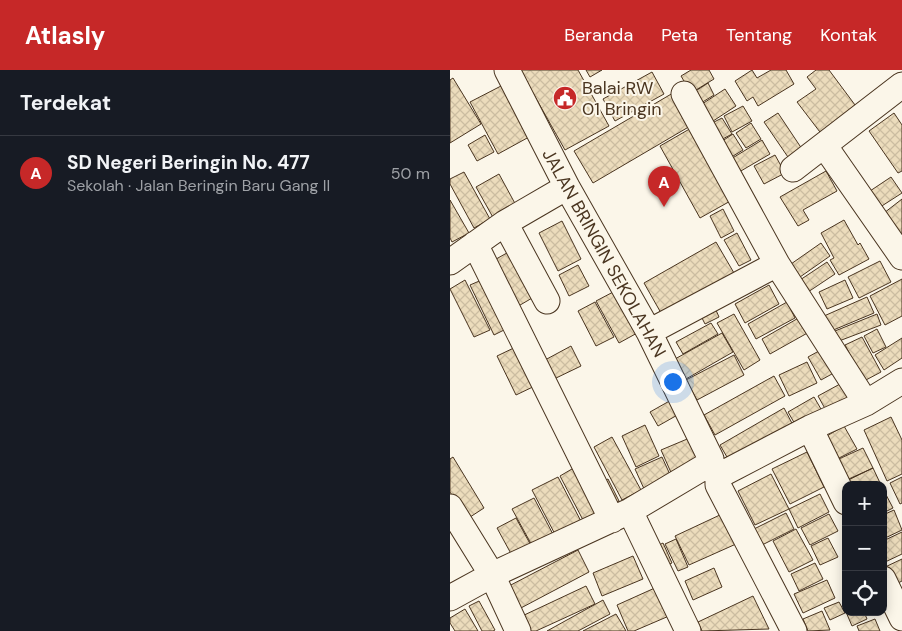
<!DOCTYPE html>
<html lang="id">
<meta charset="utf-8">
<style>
:root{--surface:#171b24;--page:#242831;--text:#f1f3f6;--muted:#9ea1a6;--line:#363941;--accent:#c62828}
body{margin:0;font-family:"DM Sans",sans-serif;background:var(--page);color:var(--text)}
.controls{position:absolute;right:15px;bottom:15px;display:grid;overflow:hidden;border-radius:10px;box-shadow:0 2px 12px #0003}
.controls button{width:45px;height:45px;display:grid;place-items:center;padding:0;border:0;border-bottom:1px solid var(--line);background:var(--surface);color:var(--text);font:25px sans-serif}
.you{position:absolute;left:222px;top:311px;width:18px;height:18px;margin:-12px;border:4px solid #fff;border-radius:50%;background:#1a73e8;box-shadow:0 0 0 8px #1a73e833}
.badge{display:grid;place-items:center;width:32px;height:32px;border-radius:50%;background:var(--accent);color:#fff;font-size:16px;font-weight:700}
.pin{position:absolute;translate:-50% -41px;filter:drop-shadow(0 1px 2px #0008)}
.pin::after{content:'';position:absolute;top:26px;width:18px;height:15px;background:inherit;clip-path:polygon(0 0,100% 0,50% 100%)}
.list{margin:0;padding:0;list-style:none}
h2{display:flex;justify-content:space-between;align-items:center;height:65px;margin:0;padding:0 20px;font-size:21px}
h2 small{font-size:16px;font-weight:400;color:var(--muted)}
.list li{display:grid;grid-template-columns:32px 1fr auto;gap:15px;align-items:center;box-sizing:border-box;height:75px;padding:0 20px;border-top:1px solid var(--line)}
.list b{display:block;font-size:19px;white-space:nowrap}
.list p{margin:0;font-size:16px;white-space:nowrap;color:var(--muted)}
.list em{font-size:16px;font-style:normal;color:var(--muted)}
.icon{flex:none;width:28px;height:28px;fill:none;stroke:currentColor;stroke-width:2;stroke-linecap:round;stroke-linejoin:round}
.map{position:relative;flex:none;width:452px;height:561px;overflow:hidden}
header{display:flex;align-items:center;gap:30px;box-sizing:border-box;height:70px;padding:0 25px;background:var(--accent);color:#fff}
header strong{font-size:24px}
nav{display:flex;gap:28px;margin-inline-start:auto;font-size:18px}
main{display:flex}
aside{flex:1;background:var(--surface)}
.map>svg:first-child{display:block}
</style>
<header>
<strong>Atlasly</strong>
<nav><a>Beranda</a><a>Peta</a><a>Tentang</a><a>Kontak</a></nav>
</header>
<main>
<aside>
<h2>Terdekat<small></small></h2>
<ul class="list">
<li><span class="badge">A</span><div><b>SD Negeri Beringin No. 477</b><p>Sekolah · Jalan Beringin Baru Gang II</p></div><em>50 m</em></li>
</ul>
</aside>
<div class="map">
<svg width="452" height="561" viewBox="0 0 452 561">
<defs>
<pattern id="building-cross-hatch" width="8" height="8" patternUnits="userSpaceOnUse" patternTransform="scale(1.25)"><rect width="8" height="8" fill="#ecdcbc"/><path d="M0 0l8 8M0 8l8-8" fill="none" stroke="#ccbda1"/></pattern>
</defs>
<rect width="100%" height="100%" fill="#fbf6e9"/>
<path fill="url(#building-cross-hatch)" stroke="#4a3520" d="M70,0H128L159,56L115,80Z
M136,0H152L140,7Z
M241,0H259L264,9L241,23L231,6Z
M302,0L307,8L321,0H336L344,14L308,36L303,27L297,31L285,11Z
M366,0H379L411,43L373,66L347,32L366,19L357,7Z
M202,2L214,24L165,51L153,29Z
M3,8L31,54L0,73V10Z
M258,13L264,25L251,33L244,22Z
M51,16L79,67L48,84L20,32Z
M275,19L286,36L257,55L246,38Z
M223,23L242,55L143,113L124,81Z
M293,36L302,51L282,62L274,46Z
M328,43L354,82L340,90L314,52Z
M444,43L452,55V101L448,103L419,61Z
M272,48L282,64L269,71L260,54Z
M301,53L311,69L296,78L286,63Z
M243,57L284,129L250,148L210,76Z
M283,64L293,80L275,91L266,75Z
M35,65L44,82L27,91L18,75Z
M312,70L320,84L284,105L276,92Z
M325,85L335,103L314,114L304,96Z
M376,101L387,121L353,140L359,150L348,156L330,127Z
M14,102L40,149L24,158L0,114V109Z
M49,104L68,139L45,151L26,117Z
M441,107L452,123L424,141L414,125Z
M452,129V163L450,164L434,143Z
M0,130L19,163L2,172L0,168Z
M273,139L284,161L271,168L260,146Z
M394,150L408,175L410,173L419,189L389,205L380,190L384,188L371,163Z
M112,151L131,189L108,201L89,163Z
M287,163L301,190L289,196L274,170Z
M266,172L284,203L211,243L194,213Z
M371,173L380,186L350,207L341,194Z
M64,179L89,224L65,238L39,193Z
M430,191L441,212L409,228L398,207Z
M377,192L385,204L358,222L350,210Z
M128,195L139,216L119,226L109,205Z
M34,209L58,258L44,265L20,215Z
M452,209V246L435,255L420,226Z
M15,210L40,260L24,267L0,219Z
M395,210L403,228L377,239L369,222Z
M319,215L329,234L295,253L285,234Z
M167,220L189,262L169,273L146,231Z
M417,227L424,243L381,261L374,246Z
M262,231L269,247L255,254L247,238Z
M145,232L164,267L146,276L128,241Z
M337,232L345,248L306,269L298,254Z
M284,244L310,290L294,300L267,253Z
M427,244L431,255L389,271L385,261Z
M352,246L361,261L320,284L312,269Z
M261,253L268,264L233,284L226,272Z
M427,259L436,277L423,283L414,266Z
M272,263L283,282L236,309L225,289Z
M412,267L431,302L414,311L395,275Z
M452,268V288L434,300L425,285Z
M70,275L89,314L66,325L47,286Z
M121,276L131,296L104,309L95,290Z
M378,276L391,299L371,310L358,287Z
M284,285L294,305L247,330L236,310Z
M357,292L367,313L339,326L329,305Z
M324,306L335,326L265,365L254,345Z
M401,308L411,326L378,344L368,326Z
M364,327L375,346L349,361L338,342Z
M223,329L231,343L208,356L200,342Z
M334,338L344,357L281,394L270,375Z
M441,347L452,370V404L437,411L414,360Z
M195,355L209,386L186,397L172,366Z
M394,356L407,379L387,389L375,367Z
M162,367L191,420L172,430L144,377Z
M242,367L254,394L223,407L211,380Z
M413,378L423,398L390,413L380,393Z
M357,382L374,417L340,434L322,399Z
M3,387L34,438L17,449L0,422V389Z
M212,387L222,409L195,421L185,399Z
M127,396L151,441L133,450L110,406Z
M423,398L431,415L390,414Z
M321,404L339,439L305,455L288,421Z
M108,407L135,459L109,472L82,420Z
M452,407V433L450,434L440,413Z
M158,409L169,431L159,436L147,414Z
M433,419L443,438L433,443Z
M370,424L379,442L348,458L339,439Z
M84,428L106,470L85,481L62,439Z
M444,440L452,460L433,469V445Z
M336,443L344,459L308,477L300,461Z
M272,444L286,474L239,495L225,466Z
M379,444L388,461L360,475L351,458Z
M66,448L84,481L65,491L47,458Z
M346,459L363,490L339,502L323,471Z
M452,462V484L433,493V471Z
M378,468L388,487L370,495L361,476Z
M226,469L238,497L228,501L215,474Z
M213,473L222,493L214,496L205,477Z
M128,480L139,502L69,539L57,517Z
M183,486L193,509L152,526L143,503Z
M452,489V511L442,516L433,498Z
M365,493L373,509L349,521L341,504Z
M264,498L272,517L243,530L235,511Z
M377,510L385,528L353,543L344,524Z
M136,516L145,534L86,561H76L70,547Z
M207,517L219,546L184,561H178L167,535Z
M303,526L319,559L252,561L248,552Z
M153,530L160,544L128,561H97Z
M29,531L45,560L43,561H32L19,536Z
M389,532L395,543L380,550L374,538Z
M15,539L28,561H5L0,553V548Z
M372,541L380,560L358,561L353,549Z
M396,542H414L417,549L402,556Z
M166,544L176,561H133Z
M425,549L430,561H409L407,556Z"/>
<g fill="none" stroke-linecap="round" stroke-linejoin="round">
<g stroke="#4a3520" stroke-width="27">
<path id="minor" d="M57,0L117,117L199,262L261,389L259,394
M234,24L327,194L416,333
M374,75L452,187
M343,99L452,15
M55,153L97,231
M25,174L162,450
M0,192L55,153L117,117
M199,262L327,194
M360,358L396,432
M260,394L268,408V415L344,561
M268,408L272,404L360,358L416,333L452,311
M0,437L42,505L68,561
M180,441L238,561
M433,509L452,548
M0,528L42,505L180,441L259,394"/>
</g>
<use href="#minor" stroke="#fbf6e9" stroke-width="25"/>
</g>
<defs>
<g id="civic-disc" transform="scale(1.25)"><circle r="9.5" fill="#c62828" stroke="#fbf6e9"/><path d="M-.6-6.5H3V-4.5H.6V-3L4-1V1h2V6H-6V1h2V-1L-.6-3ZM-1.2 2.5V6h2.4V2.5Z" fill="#fff"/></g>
</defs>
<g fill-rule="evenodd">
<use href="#civic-disc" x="115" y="28"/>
</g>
<g text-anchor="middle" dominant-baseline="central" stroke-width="4" stroke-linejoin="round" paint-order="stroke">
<g font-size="18" fill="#4a3520" stroke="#fbf6e9" text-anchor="start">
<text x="132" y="18">Balai RW<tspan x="132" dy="21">01 Bringin</tspan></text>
</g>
<g font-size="18" fill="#4a3520" stroke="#fbf6e9">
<text transform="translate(154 183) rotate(61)">JALAN BRINGIN SEKOLAHAN</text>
</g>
</g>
</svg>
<div class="controls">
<button>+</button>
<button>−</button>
<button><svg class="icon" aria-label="locate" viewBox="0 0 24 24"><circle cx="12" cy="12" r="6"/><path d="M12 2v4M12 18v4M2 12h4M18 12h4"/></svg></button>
</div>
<div class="you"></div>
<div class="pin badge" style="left:214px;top:137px">A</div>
</div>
</main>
